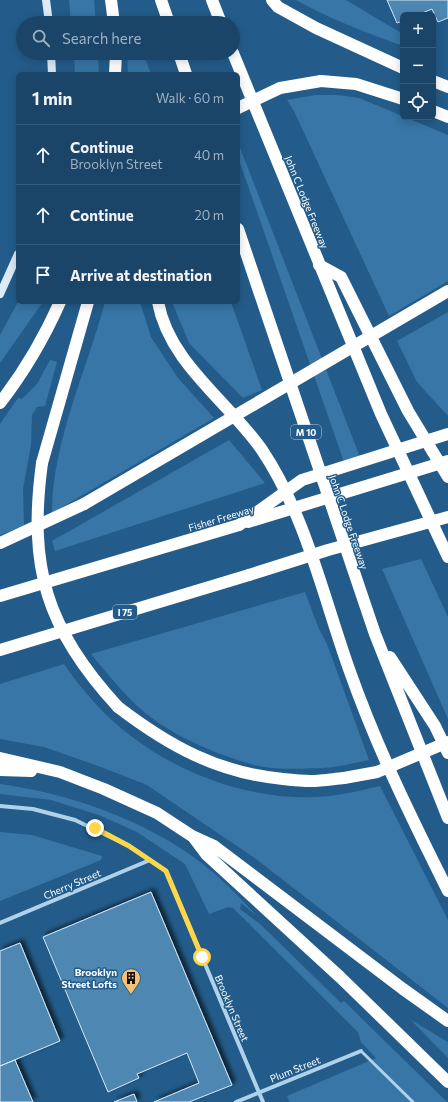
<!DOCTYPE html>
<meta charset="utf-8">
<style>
:root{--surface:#1a4568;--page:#234c6e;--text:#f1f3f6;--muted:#9fb1c0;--line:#385d7c}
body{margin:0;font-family:Commissioner,sans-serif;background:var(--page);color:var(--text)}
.controls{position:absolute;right:12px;top:12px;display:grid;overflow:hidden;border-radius:6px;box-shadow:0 2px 10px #0003}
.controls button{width:36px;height:36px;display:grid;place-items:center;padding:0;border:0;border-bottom:1px solid var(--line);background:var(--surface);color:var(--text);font:20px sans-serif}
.stop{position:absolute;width:12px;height:12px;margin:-9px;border:3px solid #ffd54a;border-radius:50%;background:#fff}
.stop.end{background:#ffd54a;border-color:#fff;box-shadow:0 1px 4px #0008}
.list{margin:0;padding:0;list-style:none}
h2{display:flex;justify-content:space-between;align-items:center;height:52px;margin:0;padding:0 16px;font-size:17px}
h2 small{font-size:13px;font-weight:400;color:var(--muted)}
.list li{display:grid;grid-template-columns:26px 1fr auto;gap:12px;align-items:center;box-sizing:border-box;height:60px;padding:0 16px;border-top:1px solid var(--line)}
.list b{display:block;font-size:15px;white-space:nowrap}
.list p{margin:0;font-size:13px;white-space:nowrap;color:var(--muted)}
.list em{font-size:13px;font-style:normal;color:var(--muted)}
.icon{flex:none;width:22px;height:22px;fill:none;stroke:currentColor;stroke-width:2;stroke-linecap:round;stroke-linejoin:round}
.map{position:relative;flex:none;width:448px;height:1102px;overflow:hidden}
.search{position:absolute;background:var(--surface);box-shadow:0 2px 10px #0003;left:16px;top:16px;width:224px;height:44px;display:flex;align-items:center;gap:10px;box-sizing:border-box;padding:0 14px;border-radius:22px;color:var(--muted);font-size:15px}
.panel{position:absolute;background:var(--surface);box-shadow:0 2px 10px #0003;left:16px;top:72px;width:224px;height:232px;border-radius:6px}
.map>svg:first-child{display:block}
</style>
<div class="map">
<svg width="448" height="1102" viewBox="0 0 448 1102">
<defs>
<filter id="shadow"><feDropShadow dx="3.5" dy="-3.5" stdDeviation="2" flood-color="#0009"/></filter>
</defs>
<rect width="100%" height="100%" fill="#235c8a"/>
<path fill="#3776a7" d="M69,0H94L96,23H71Z
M296,0H346L403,34V46C367,33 330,19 296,0Z
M74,53H98L99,74H75Z
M127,53H143L151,74H128Z
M315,95H338L359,98L448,135V281L389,316L294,111L287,100Z
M239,145L360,457L344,462L238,157Z
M18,302H43L0,363V335Z
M105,302H140L151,337L178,378L214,418L52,513C52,442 87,370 105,302Z
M172,302H231L262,390L243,398L189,343Z
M448,312V416L417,382L397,341Z
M50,360L57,362L45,406L37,407L32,415L31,445L23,489L24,526L0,535V424L18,398L22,399L37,384Z
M229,440L265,483L55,551L52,541Z
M421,559L448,617V719L382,569Z
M305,592L318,627L327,644L369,760C353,763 336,768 321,768C300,769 274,770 254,765C214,754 163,732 133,702C118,687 105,671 91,654Z
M64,664C73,677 83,690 94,702C147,762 237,801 317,797C338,796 359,791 380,786L448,920V1008L256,859L147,785L101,767L44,747L0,739V684Z
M0,784C64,793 127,814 182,849C210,867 235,892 257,916L241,903L240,909L260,924L341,1003L344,1001L447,1102H290L287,1096L376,1058L361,1042L358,1032L233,908L228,907L209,914L185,864L137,832L99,815L51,800L0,794Z
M0,832L32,835L102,856L101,860L0,901Z
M411,1020L448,1042V1058Z"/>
<path fill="#5087b3" stroke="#d4e8f8" filter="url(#shadow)" d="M387,0H448V18L438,22L432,9L417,15H403V21L397,23Z
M151,892L232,1085L189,1102H154L199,1083L187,1053L137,1074L139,1078L108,1092L43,937Z
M20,943L60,1041L0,1066V951Z
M15,1060L33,1102H0V1066Z
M134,1094L137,1102H114Z"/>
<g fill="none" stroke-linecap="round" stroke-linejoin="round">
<path stroke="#afd1ea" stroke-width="3" d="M361,1051L413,1102"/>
<path stroke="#afd1ea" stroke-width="4" d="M0,806L33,809L75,820L129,846L166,871L263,1102
M0,923L150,860
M236,1102L361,1051"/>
<path stroke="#dbebf8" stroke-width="8" d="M46,0L49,23
M51,53L52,74
M0,294L18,254"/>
<path stroke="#fff" stroke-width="12" d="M111,0L114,23
M161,0L169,23
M212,0L221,23
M272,0L278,7L316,28L403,68
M179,53L186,74
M233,53L381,414L448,557
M115,74L116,53
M321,81L356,84L403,99
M433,81L448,87
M433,111L448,117
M238,229L375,634L448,818
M319,265L341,277L408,411L448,477
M158,302C169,363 229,402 262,450C306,516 323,596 349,669C376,746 412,819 448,891
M0,403C24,372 44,338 60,302
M42,463L88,302
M0,543L84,504
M0,596L239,525
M0,650L249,575
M390,657L435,726L448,753
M118,707C169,746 218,773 283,779C292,780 302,781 311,781C322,781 333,779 344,778
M0,758L60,772L104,789L157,813L192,836L214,846L403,989L448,1021
M0,770L31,771
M194,838L206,854L340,977L448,1082"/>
<path stroke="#fff" stroke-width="12" d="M238,108L280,88L321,81
M42,463C28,567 46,629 118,707
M84,504L448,291
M248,522L448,461
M239,525L302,480L448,434
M249,575L328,550L448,517
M344,778L377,772L448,742"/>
</g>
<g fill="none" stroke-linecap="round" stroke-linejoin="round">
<path stroke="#ffd54a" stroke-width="5" d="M95,828L129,846L166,871L202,957"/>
</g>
<defs>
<g id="building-pin" transform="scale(1)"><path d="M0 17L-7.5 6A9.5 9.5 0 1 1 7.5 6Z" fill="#f6c072" stroke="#235c8a"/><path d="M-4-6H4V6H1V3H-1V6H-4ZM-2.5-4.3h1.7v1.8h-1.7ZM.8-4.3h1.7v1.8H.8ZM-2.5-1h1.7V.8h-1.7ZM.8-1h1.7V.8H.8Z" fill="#111"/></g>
</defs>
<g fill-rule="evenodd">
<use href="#building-pin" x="131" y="978"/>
</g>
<g text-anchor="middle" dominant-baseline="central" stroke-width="3" stroke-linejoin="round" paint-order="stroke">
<g fill="#235c8a" stroke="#bdcedc" stroke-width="1">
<rect x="291" y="425" width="30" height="14" rx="3"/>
<rect x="113" y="605" width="24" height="14" rx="3"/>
</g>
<g font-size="9" font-weight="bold" fill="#fff">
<text x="306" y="432">M 10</text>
<text x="125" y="612">I 75</text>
</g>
<g font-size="10" fill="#fff" stroke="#235c8a">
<text transform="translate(307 202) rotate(68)">John C Lodge Freeway</text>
<text transform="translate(221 518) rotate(-17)">Fisher Freeway</text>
<text transform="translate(349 522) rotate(71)">John C Lodge Freeway</text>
<text transform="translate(72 884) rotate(-23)">Cherry Street</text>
<text transform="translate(232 1008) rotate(67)">Brooklyn Street</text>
<text transform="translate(295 1069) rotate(-22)">Plum Street</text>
</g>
<g font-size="10" font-weight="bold" fill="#fff" stroke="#235c8a" text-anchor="end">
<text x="117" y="972">Brooklyn<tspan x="117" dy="12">Street Lofts</tspan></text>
</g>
</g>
</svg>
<div class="controls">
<button>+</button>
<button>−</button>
<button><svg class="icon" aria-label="locate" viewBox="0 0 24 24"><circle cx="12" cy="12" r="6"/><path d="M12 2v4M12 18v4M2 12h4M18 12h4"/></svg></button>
</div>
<div class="stop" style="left:202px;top:957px"></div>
<div class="stop end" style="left:95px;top:828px"></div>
<div class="search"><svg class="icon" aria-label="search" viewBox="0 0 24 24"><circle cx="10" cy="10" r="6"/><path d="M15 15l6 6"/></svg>Search here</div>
<section class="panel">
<h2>1 min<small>Walk · 60 m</small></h2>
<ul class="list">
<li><svg class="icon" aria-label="ahead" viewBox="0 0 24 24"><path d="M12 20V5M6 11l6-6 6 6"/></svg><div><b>Continue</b><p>Brooklyn Street</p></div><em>40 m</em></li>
<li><svg class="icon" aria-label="ahead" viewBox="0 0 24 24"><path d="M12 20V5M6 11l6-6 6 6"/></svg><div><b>Continue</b></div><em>20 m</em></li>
<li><svg class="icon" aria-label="arrive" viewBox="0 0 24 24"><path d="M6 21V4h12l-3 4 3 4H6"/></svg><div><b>Arrive at destination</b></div></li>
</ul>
</section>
</div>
